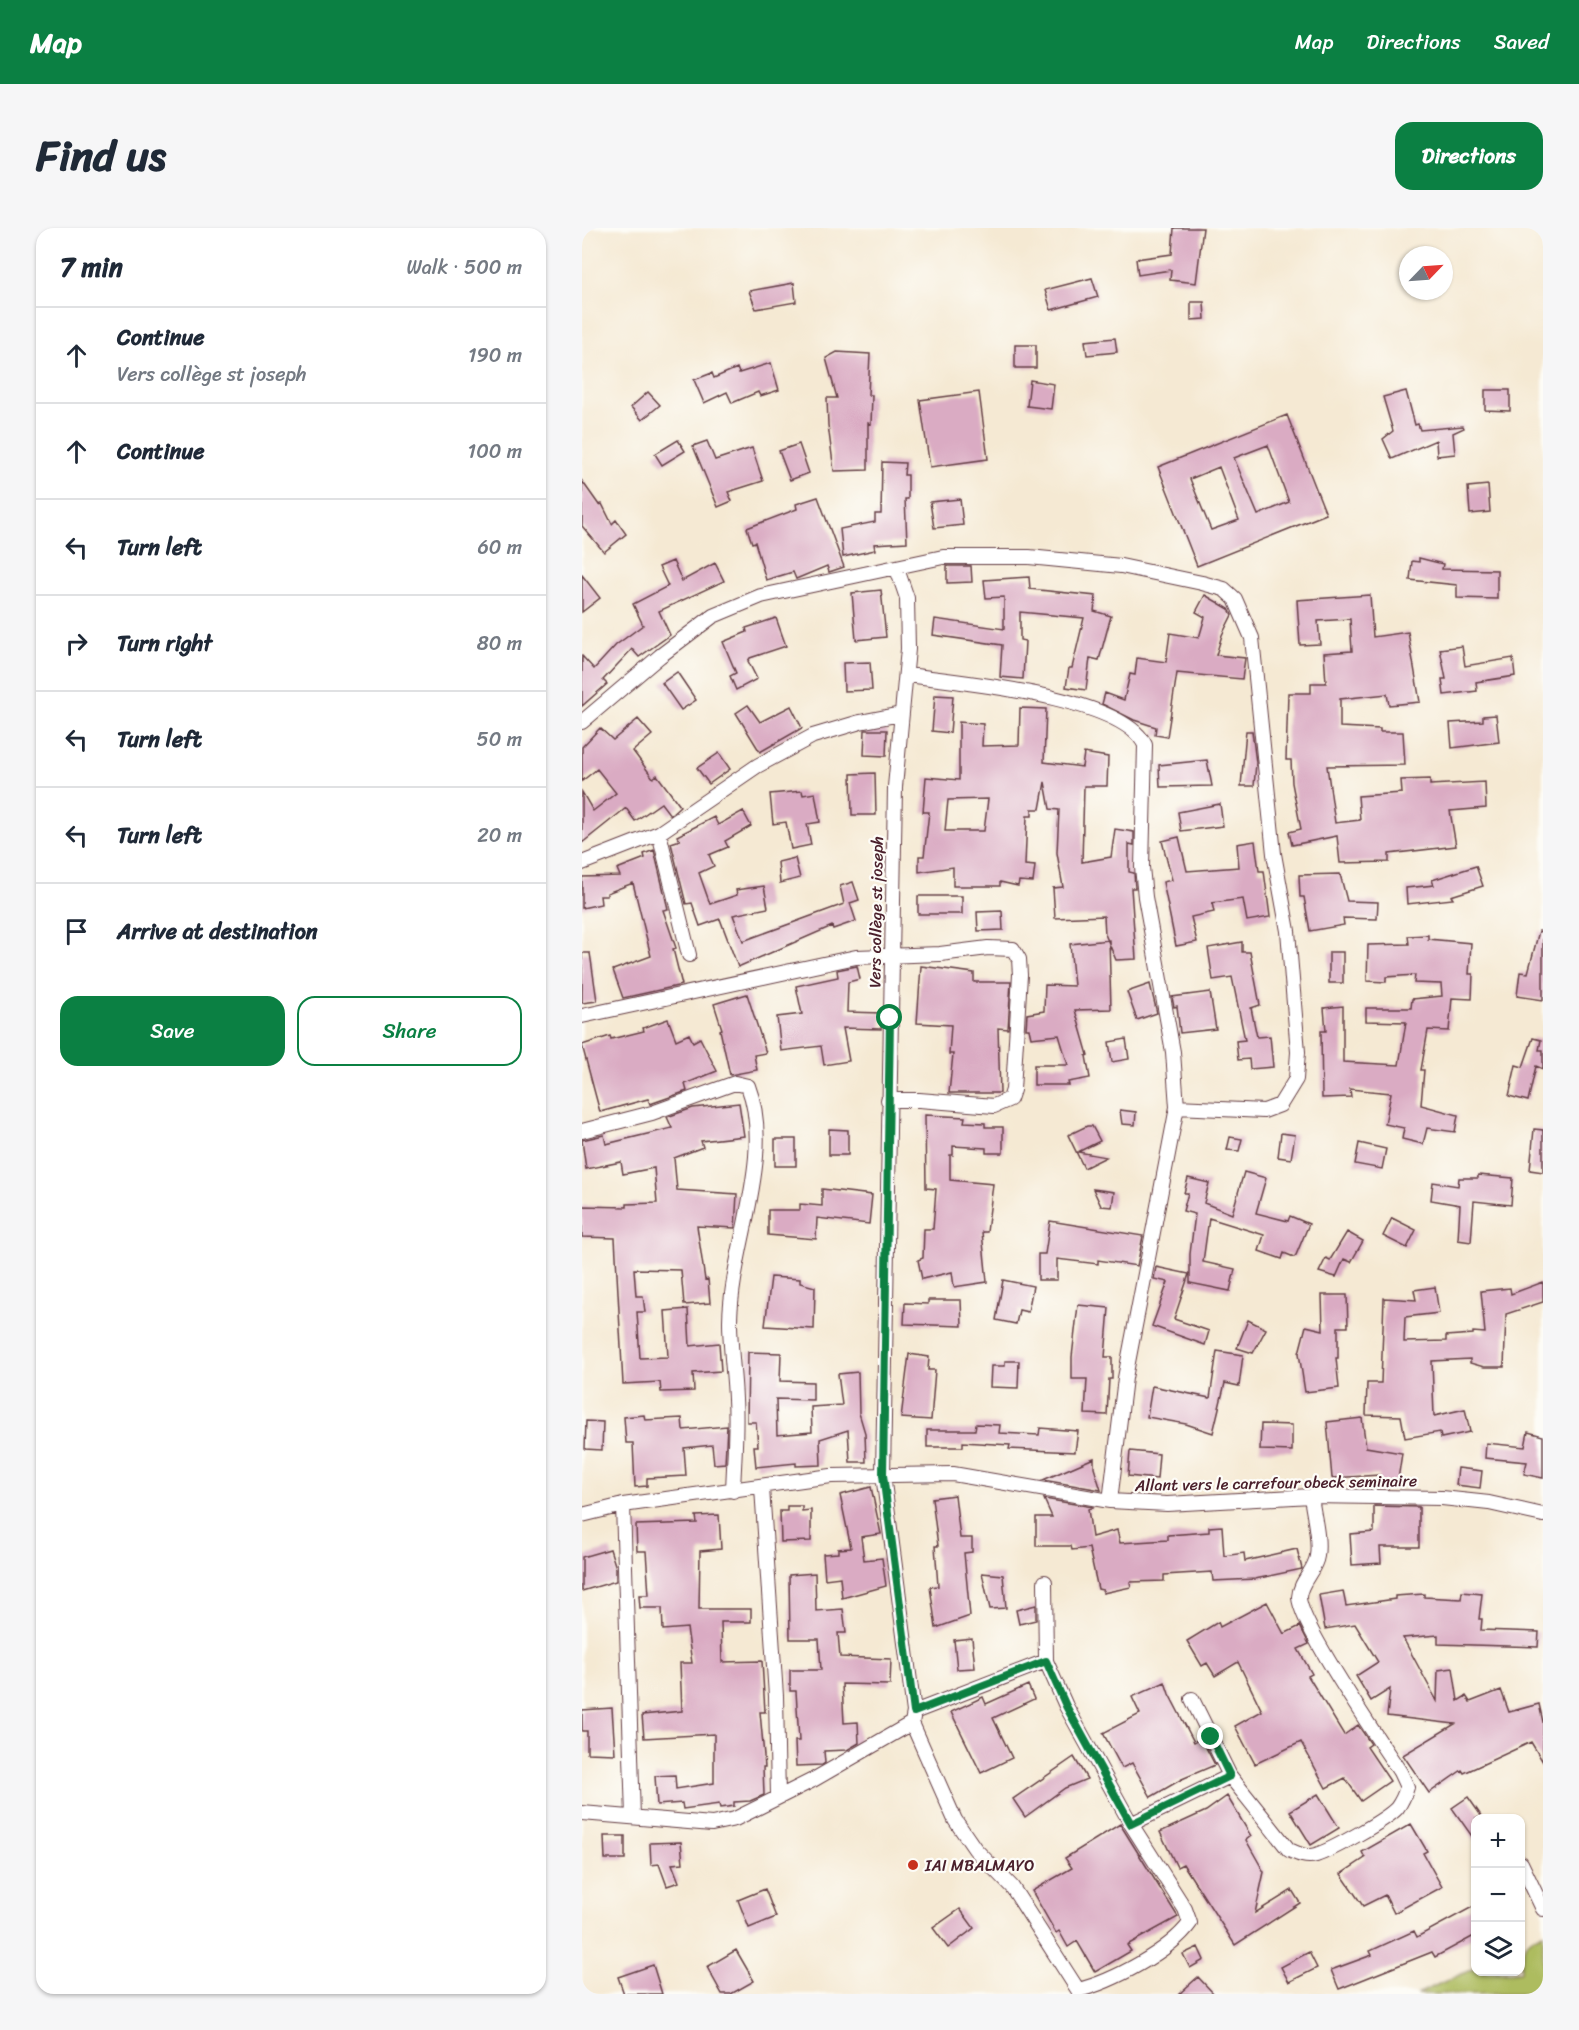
<!DOCTYPE html>
<meta charset="utf-8">
<style>
:root{--surface:#fff;--page:#f6f6f7;--text:#1f2937;--muted:#747a83;--line:#e0e1e3;--accent:#0b8043}
body{margin:0;font-family:Sriracha,sans-serif;background:var(--page);color:var(--text)}
.controls{position:absolute;right:18px;bottom:18px;display:grid;overflow:hidden;border-radius:12px;box-shadow:0 2px 4px #0004}
.controls button{width:54px;height:54px;display:grid;place-items:center;padding:0;border:0;border-bottom:2px solid var(--line);background:var(--surface);color:var(--text);font:30px sans-serif}
.compass{position:absolute;left:817px;top:18px;width:54px;height:54px;border-radius:50%;background:var(--surface);box-shadow:0 2px 4px #0004;rotate:65deg}
.stop{position:absolute;width:18px;height:18px;margin:-14px;border:4px solid #0b8043;border-radius:50%;background:#fff}
.stop.end{background:#0b8043;border-color:#fff;box-shadow:0 2px 6px #0008}
.list{margin:0;padding:0;list-style:none}
h2{display:flex;justify-content:space-between;align-items:center;height:78px;margin:0;padding:0 24px;font-size:26px}
h2 small{font-size:20px;font-weight:400;color:var(--muted)}
.list li{display:grid;grid-template-columns:39px 1fr auto;gap:18px;align-items:center;box-sizing:border-box;height:96px;padding:0 24px;border-top:2px solid var(--line)}
.list b{display:block;font-size:22px;white-space:nowrap}
.list p{margin:0;font-size:20px;white-space:nowrap;color:var(--muted)}
.list em{font-size:20px;font-style:normal;color:var(--muted)}
.actions{display:flex;gap:12px;padding:18px 24px}
.actions a{flex:1;padding:14px 0;border:2px solid var(--accent);border-radius:18px;text-align:center;font-size:21px;color:var(--accent)}
.actions .main{background:var(--accent);color:#fff}
.icon{flex:none;width:33px;height:33px;fill:none;stroke:currentColor;stroke-width:2;stroke-linecap:round;stroke-linejoin:round}
.map{position:relative;flex:none;width:961px;height:1766px;overflow:hidden;border-radius:18px}
header{display:flex;align-items:center;gap:36px;box-sizing:border-box;height:84px;padding:0 30px;background:var(--accent);color:#fff}
header strong{font-size:28px}
nav{display:flex;gap:33px;margin-inline-start:auto;font-size:21px}
.intro{display:flex;align-items:center;justify-content:space-between;box-sizing:border-box;height:144px;padding:0 36px}
h1{margin:0;font-size:42px}
.button{padding:15px 27px;border-radius:18px;background:var(--accent);color:#fff;font-size:21px;font-weight:700}
main{display:flex;gap:36px;padding:0 36px}
aside{flex:1;background:var(--surface);border-radius:18px;box-shadow:0 2px 4px #0004}
.map>svg:first-child{display:block}
</style>
<header>
<strong>Map</strong>
<nav><a>Map</a><a>Directions</a><a>Saved</a></nav>
</header>
<div class="intro"><h1>Find us</h1><a class="button">Directions</a></div>
<main>
<aside>
<h2>7 min<small>Walk · 500 m</small></h2>
<ul class="list">
<li><svg class="icon" aria-label="ahead" viewBox="0 0 24 24"><path d="M12 20V5M6 11l6-6 6 6"/></svg><div><b>Continue</b><p>Vers collège st joseph</p></div><em>190 m</em></li>
<li><svg class="icon" aria-label="ahead" viewBox="0 0 24 24"><path d="M12 20V5M6 11l6-6 6 6"/></svg><div><b>Continue</b></div><em>100 m</em></li>
<li><svg class="icon" aria-label="left" viewBox="0 0 24 24"><path d="M17 20v-9H6M10 6l-5 5 5 5"/></svg><div><b>Turn left</b></div><em>60 m</em></li>
<li><svg class="icon" aria-label="right" viewBox="0 0 24 24"><path d="M7 20v-9h11M14 6l5 5-5 5"/></svg><div><b>Turn right</b></div><em>80 m</em></li>
<li><svg class="icon" aria-label="left" viewBox="0 0 24 24"><path d="M17 20v-9H6M10 6l-5 5 5 5"/></svg><div><b>Turn left</b></div><em>50 m</em></li>
<li><svg class="icon" aria-label="left" viewBox="0 0 24 24"><path d="M17 20v-9H6M10 6l-5 5 5 5"/></svg><div><b>Turn left</b></div><em>20 m</em></li>
<li><svg class="icon" aria-label="arrive" viewBox="0 0 24 24"><path d="M6 21V4h12l-3 4 3 4H6"/></svg><div><b>Arrive at destination</b></div></li>
</ul>
<div class="actions"><a class="main">Save</a><a>Share</a></div>
</aside>
<div class="map">
<svg width="961" height="1766" viewBox="0 0 961 1766">
<rect width="100%" height="100%" fill="#fdfcf7"/>
<filter id="ink" filterUnits="userSpaceOnUse"><feTurbulence type="fractalNoise" baseFrequency=".0167" numOctaves="2"/><feDisplacementMap in="SourceGraphic" scale="12" xChannelSelector="R" yChannelSelector="G"/><feConvolveMatrix kernelMatrix="1 2 1 2 8 2 1 2 1" color-interpolation-filters="sRGB"/></filter>
<filter id="wash" filterUnits="userSpaceOnUse"><feTurbulence type="fractalNoise" baseFrequency=".008" numOctaves="4" result="noise"/><feDisplacementMap in="SourceGraphic" scale="24" xChannelSelector="R" yChannelSelector="G"/><feGaussianBlur stdDeviation="1.35" result="paint"/><feColorMatrix in="noise" values="0 0 0 0 0 0 0 0 0 0 0 0 0 0 0 0 0 1.4 0 .05"/><feComposite in="paint" operator="in"/></filter>
<g filter="url(#wash)">
<rect width="100%" height="100%" fill="#f5e9d3"/>
<path fill="#adbc5e" stroke="#7c6e44" stroke-width="1.5" d="M961,1705V1766H835L893,1740L894,1744H939C939,1721 940,1714 961,1705Z"/>
<g id="blocks">
<path fill="#daabc3" fill-rule="evenodd" d="M592,0H621L614,55L588,52L589,42L556,47L554,31L590,26Z
M510,50L516,69L469,82L463,62Z
M212,55L214,74L174,81L167,63Z
M609,74H622L623,91L609,92Z
M533,110L535,124L505,127L503,113Z
M433,117H454V140H433Z
M255,124L288,126L286,167H290L289,196L286,195V242L252,243L246,197L245,170H255L244,130Z
M189,135L197,162L178,168L176,164L150,175L145,164L122,175L112,152L130,145L132,150L155,140L157,145Z
M448,152L472,156L469,181L445,178Z
M903,162H928V183L903,182Z
M824,163L833,197L836,196L838,202L881,198L882,200L871,205L873,226L855,228L854,212L810,231L801,211L811,203L801,169Z
M66,164L78,177L60,192L49,179Z
M397,164L406,231L348,239L338,172Z
M705,187L744,286L615,338L576,239ZM686,217L707,274L676,287L652,230ZM637,239L657,292L629,302L608,251Z
M96,212L103,223L80,237L73,226Z
M125,213L133,232L170,220L181,253L146,264L150,273L136,279L111,218Z
M217,216L227,245L208,252L197,223Z
M300,234L323,235L322,247H326V271H323L325,314L292,316L293,322L261,329L258,301L293,294V286H299Z
M0,253L17,277L20,276L30,296L34,292L44,306L22,324L0,298Z
M906,257L908,284L888,286L886,259Z
M236,269L262,339L247,344L245,338L214,351L211,344L184,352L173,314L170,315L165,300L215,281L214,276Z
M378,271L381,297L352,300L348,274Z
M837,330L861,336L860,341L915,342V371L875,370V357L828,352L830,333L837,334Z
M91,333L100,353L133,335L142,353L77,383L88,407L57,429L50,421L21,452L25,456L0,478V428L12,441L34,417L61,397L51,376L86,358L77,339Z
M365,338H389L390,354L365,355Z
M0,347L18,370L0,384Z
M447,349L448,361L514,368L512,383L529,388L517,432L508,430L504,462L484,459L487,440H490L502,390L438,384V412L443,413L441,451L418,449L420,417L351,407L353,391L422,401V369L404,370L402,352Z
M299,362L304,409L274,412L270,365Z
M623,367L647,381L650,387L640,407L634,427L663,430L660,451L595,445L585,509L573,507L574,499L552,492L520,476L523,465L542,472L548,446L553,447L555,430L584,434L588,405L617,410L623,389L614,384Z
M788,367L791,409L826,404L838,474L807,477L805,466L758,471V499L798,501V504H821L823,537L745,538L753,595L778,592L776,568L820,565L819,552L848,551V557L903,554L904,580L868,583L874,618L807,626V634L758,635L755,608L710,617L707,604L719,601L710,555L709,532H704L706,465H729V455H744L742,425L770,423L768,391L736,393L738,416L718,417L715,372Z
M194,390L204,418L168,430L166,433L175,451L154,462L148,448L154,445L141,414L165,404L164,400Z
M880,418L883,438L931,430L933,448L894,454L895,463L862,467L860,451H864L858,421Z
M288,434L290,462L262,463L261,435Z
M95,444L114,472L99,482L80,455Z
M353,467L371,468L368,505L350,503Z
M166,477L178,494L209,478L220,500L178,524L154,485Z
M438,480L464,481L462,534L500,539L502,525L526,529L525,558H502L500,634L529,629L533,601L552,604V617L547,616V644L552,645L553,660H549L554,731L534,732L523,706L522,688L473,690L471,660L481,659L475,625L477,582L468,581L463,554L458,581H450V588H445L443,637L453,638L451,654L437,653L436,658L418,654V658H371V639L337,644V628H342L347,584H341L344,549L377,552V494L401,496L400,518L437,517ZM406,571L402,603H363L366,572Z
M914,487L917,514L870,520L868,495L901,493V488Z
M56,491L70,507L51,523L71,550L75,547L98,578L88,587L79,575L53,593L44,580L0,615V564L11,583L34,565L15,541L0,553V519L18,500L31,512Z
M283,502H305L304,528L282,527Z
M664,503H670L674,535L672,558H659Z
M137,525L148,541L127,556L115,540Z
M625,532L630,558L578,559L577,537Z
M293,545L294,587H270L269,546Z
M220,563L221,567L233,565L238,594L225,596L229,617L209,621L204,594L191,596L188,566Z
M638,576L641,598L599,603L596,584Z
M161,583L169,598L143,613L146,619L127,627L132,638L117,645L128,676L155,667L154,662L182,658L186,680L151,687L161,713L262,676L258,658L271,654L277,672L268,675L274,693L251,701L250,698L156,739L138,691L118,698L110,675L104,676L89,615L98,612L95,608L132,589L136,597Z
M597,609L605,643L657,639L655,616L673,613L677,643H682L688,689L665,693L661,671L630,675L632,684L609,689L615,714L594,718L581,654L590,652L580,613Z
M72,622L86,681L81,682L94,720L91,721L100,757L41,770L31,742L69,728L51,655L25,665V668H18L19,676L0,680V649L38,648L35,641L63,630L62,626Z
M213,630L218,650L198,655L196,634Z
M894,638L901,658L869,668L871,671L825,676L824,660L852,657L850,652Z
M758,646L765,673L796,674L795,691L761,690L762,697L728,703L722,669H718L717,647Z
M336,668H380V686H336Z
M420,683L421,702L396,703L395,684Z
M957,703L961,704V772L935,768L938,744L946,745Z
M846,707V711L889,715L887,746H891L890,771L870,770L867,803L846,802L839,842H842L839,877L876,887L873,904L845,900L841,916L820,911L822,900L803,896L809,865L768,861L769,869L740,870L739,803H744L742,780L761,778V834L817,837L824,794L784,793V780H829L830,771L860,768L859,756L832,755L833,747L804,749V754L785,753L786,717L827,716L826,708Z
M527,712L529,781L493,782L506,827L504,828L508,850L486,854L487,857H452V837H486L477,807L449,810L447,801H444L445,786L462,783L463,757L492,758L488,716Z
M660,714V724H668L678,777L669,780L675,809L688,808L691,839L668,841L667,831L656,832L654,813L663,812L650,749L631,752L626,720Z
M747,724H761V755H747Z
M0,725H8L15,773L0,775Z
M275,738L278,751L266,754L265,784L300,785L299,801L261,800L267,833L242,837L239,818L199,823L195,789L220,786L214,758L256,749L255,742Z
M339,738L392,745V754H429L426,801L416,800L418,865H367L371,826H367L369,797L335,795Z
M568,756L575,785L555,792L545,764Z
M628,764L634,801L598,805L595,778L592,779L590,769Z
M165,766L184,825L172,827L175,842L148,847L138,802L140,801L132,776Z
M86,791L94,812L107,806L111,814L118,810L135,843L103,856L105,863L68,876L66,871L18,884L0,817L28,808L29,811L62,803L61,800Z
M951,810L959,812L957,822H961V841L954,838L946,873L927,868L934,837L941,839Z
M544,811L547,831L530,834L527,814Z
M157,875L162,908L119,913L121,919L92,930L95,962L155,966L153,1000L115,998L123,1052L126,1051L128,1075L102,1077L99,1042L52,1041L54,1068H61L63,1084H55L58,1130L86,1129L83,1083L106,1081L108,1118L137,1115L139,1143L111,1145L112,1163L79,1164L78,1154L41,1156L33,1010L0,1009V978L45,979V976L75,975L72,940L41,946L39,934L4,941L0,912L22,907L24,916L90,900L85,889L111,880Z
M538,882L554,884L553,897L540,896Z
M343,887L383,889L382,894L403,895V899H421V925H404V920L371,918V927H368V952L411,956L405,1004H400L405,1054L372,1059L370,1044L340,1051L336,1032L341,1030L342,1001H351L354,961L344,960Z
M505,898H510L518,913L496,924L524,929L502,940L486,907Z
M247,901L266,902V927H247Z
M952,901L961,902V944L948,942Z
M699,905L713,907L709,931L696,929Z
M648,909L660,911L657,923L645,922Z
M193,911H214V938H193Z
M777,915L804,921L800,941L773,936Z
M662,944L684,950L674,985L706,993L708,988L727,996L714,1027L712,1029L702,1025L700,1031L677,1023L682,1007L627,990L621,1034L653,1041L648,1063L608,1055V1026L613,986L601,983L606,965H602L606,950L627,955L622,975L650,986Z
M896,947L931,950L929,977L892,973L889,1014L876,1012L878,977L849,972L851,954L876,958L877,950H896Z
M240,961L290,967L287,996L235,990L234,1011L186,1007V982H218V976L240,978Z
M511,961L532,964L530,979L519,978Z
M810,990L834,1002L825,1020L801,1008Z
M468,993L561,1008L555,1038L516,1032V1036L475,1031V1052H456V1026H463Z
M765,1004L781,1013L769,1034L762,1031L754,1049L737,1044L744,1030L748,1032Z
M574,1039L607,1046L592,1091L627,1103L623,1117L570,1098L586,1054L572,1051Z
M189,1049L218,1051V1055L233,1059L232,1101L183,1098Z
M421,1052L451,1058L446,1084L437,1082L434,1096L414,1092Z
M961,1054V1074L924,1086L922,1139H902L888,1135V1131L850,1133L852,1188L883,1181L888,1204L859,1210L858,1204L823,1210L819,1188L784,1187L785,1155H799L802,1070L834,1072L832,1062L853,1059L857,1085L823,1089L822,1114L864,1113V1108L891,1106V1104L903,1105L899,1063L928,1060L929,1066Z
M740,1067H765L766,1099H756V1130H754L757,1160L723,1164L717,1125L724,1098L741,1102Z
M346,1072H379L380,1098L322,1096L323,1075L346,1076Z
M496,1077L527,1080L523,1129H530V1151H527L525,1187L503,1186L505,1151H490V1129Z
M666,1092L684,1101L671,1125L655,1120Z
M635,1123L661,1127L657,1158L643,1155L631,1205L604,1196L565,1189L570,1158L628,1170Z
M166,1124L199,1125L198,1153L231,1154V1172L194,1171L195,1207L230,1204L229,1179L260,1177L256,1146L276,1144L277,1185L283,1205L284,1234H268L266,1202L238,1211L239,1237L214,1238V1235L174,1239L172,1218H176L174,1194H165Z
M327,1126L347,1129L346,1142H353L349,1192L319,1190Z
M423,1133H437L436,1160L408,1159L409,1138H423Z
M62,1187L63,1192L100,1190L101,1202L145,1198L143,1235L132,1236L130,1217L102,1220L104,1248L65,1250V1258L53,1259L51,1215H44L42,1189Z
M780,1190L784,1219L820,1225L815,1258L796,1255L797,1247L750,1250L745,1194Z
M4,1193L21,1194L20,1222L3,1221Z
M394,1196L418,1197L417,1205L457,1207L458,1200L496,1203L493,1224L427,1221L428,1217L381,1214V1219H345V1202H393Z
M679,1196L710,1197V1223L678,1222Z
M946,1204L961,1208V1250L942,1246L945,1234L903,1230L904,1215L943,1219Z
M548,1223L577,1226L575,1251L546,1248Z
M512,1230V1240L519,1262L461,1252Z
M876,1240L900,1243L898,1260L874,1257Z
M289,1259L299,1306L279,1309L282,1332L300,1330L304,1358L260,1370L258,1349L243,1351L241,1326L256,1325V1321L269,1320L258,1267Z
M373,1267L378,1310H390V1324L382,1325L388,1388L354,1400L348,1359L356,1358L353,1318H356L350,1270Z
M462,1271L511,1279L506,1281L510,1309L535,1302L538,1315L586,1312V1307L627,1304V1299L640,1298L642,1328L662,1325L663,1333L715,1321L720,1341L673,1351L631,1353L630,1344L582,1347V1353L548,1354L549,1359L521,1365V1362L516,1361L507,1320L490,1322L489,1318H454V1289H470Z
M205,1278H220V1283L229,1282V1313L199,1314L198,1283H205Z
M792,1278L837,1279V1319H798L799,1335L770,1337L768,1306L792,1304Z
M137,1287L139,1321L118,1323L117,1381H169V1394H139L140,1434L180,1433L183,1484H178L183,1539H181L182,1567L168,1573L152,1574V1578L138,1580L137,1576L101,1581L100,1575L75,1577L73,1548L93,1547L94,1561L132,1555V1506L62,1510L60,1487L100,1483L98,1435H110L105,1400L81,1402L80,1380H58L57,1367H67L64,1323H55L54,1297L115,1295L114,1288Z
M28,1321L34,1340V1353L0,1363V1329Z
M233,1345L234,1383L261,1381L264,1405H256L258,1429L309,1431L308,1457L260,1456L262,1495L276,1494L277,1515L265,1522L242,1523L243,1535L240,1537L214,1538L213,1513H217L214,1463H208V1442H239L237,1411H208L207,1347Z
M400,1345L421,1347L424,1380L408,1381Z
M761,1363L764,1378L813,1371V1368L842,1366V1369L879,1371L880,1364L900,1366L897,1391H900L899,1402L957,1404L956,1419L856,1416V1407L821,1410L855,1473L856,1442L871,1440L876,1473L884,1468L888,1474L919,1462L927,1484L957,1476L961,1494V1534L949,1514L882,1545L880,1542L847,1565L821,1527L873,1496L805,1488L808,1461L789,1473L774,1448L796,1434L773,1396L743,1401L737,1367Z
M685,1374L702,1406L718,1398L727,1416L716,1421L730,1446L726,1448L762,1507L776,1497L789,1516L785,1519L808,1553L779,1573L763,1550L744,1560L719,1514L673,1536L653,1498L680,1483L656,1434L633,1448L625,1435L620,1438L605,1413L636,1394L638,1399Z
M454,1377V1392L437,1396L434,1382Z
M390,1410L393,1440L375,1441L372,1412Z
M583,1454L587,1466L612,1514L619,1510L633,1537L600,1551L569,1569L550,1535L540,1540L521,1505L558,1486L550,1469Z
M446,1457L452,1471L411,1490L430,1530L399,1545L369,1484L401,1469L404,1476Z
M30,1480L33,1526L5,1525V1503H0V1482Z
M492,1529L505,1551L483,1560L443,1589L431,1571Z
M736,1566L757,1600L729,1617L708,1583Z
M645,1568L669,1608L664,1612L682,1644L673,1685L710,1662L718,1675L653,1717L601,1636L595,1639L578,1604L624,1583Z
M886,1569L900,1589L894,1590V1614L870,1580Z
M538,1596L596,1689L545,1717L549,1723L513,1744L495,1713L486,1719L477,1703L474,1705L450,1663L490,1640L483,1630Z
M829,1596L845,1623L841,1625L860,1659L812,1685L803,1667L781,1678L759,1646L783,1630L780,1624Z
M22,1608H43V1631H23Z
M99,1614L101,1635L90,1636L97,1654L85,1658L77,1636L69,1637L68,1615Z
M183,1661L194,1689L167,1700L156,1672Z
M894,1677V1707L853,1729L850,1724L757,1761L749,1742L790,1727L788,1723L832,1703L835,1709Z
M378,1681L392,1700L366,1720L351,1700Z
M616,1719L622,1732L608,1740L601,1726Z
M154,1722L172,1753L149,1766H140L125,1739Z
M727,1724L735,1740L707,1754L699,1739Z
M71,1737L80,1766H42L36,1749Z
M616,1749L632,1766H597Z"/>
</g>
</g>
<g filter="url(#ink)">
<use href="#blocks" fill-opacity="0" stroke="#643d44" stroke-width="1.5"/>
<g fill="none" stroke-linecap="round" stroke-linejoin="round">
<g stroke="#643d44" stroke-width="16">
<path id="minor" d="M315,341L325,370L326,421L313,559L301,1247L332,1484L330,1495L373,1592L393,1621L430,1659L496,1762C530,1754 588,1723 608,1695L603,1681L549,1596L484,1478L464,1433L463,1354
M325,447C376,454 540,468 563,517L560,639L563,669L591,824L595,879L543,1150L528,1273
M0,494L78,428L131,388L179,368L361,329H447L539,338L620,355L642,361L653,371L670,410L692,626L706,703L716,824L714,851L698,877L682,883L595,879
M77,605L107,727
M0,635L77,605L175,538L231,508L278,494L319,486
M0,788L274,729L358,726L406,720L431,721L437,731L438,747L431,862L428,871L412,878L337,872H306
M0,903L70,885L153,855L166,858C193,928 149,1019 148,1093C148,1119 152,1145 153,1171C155,1201 152,1232 151,1263
M180,1260L194,1468L196,1569
M41,1277L51,1589
M0,1287L41,1277L249,1248L371,1246L528,1273L585,1276L729,1268L860,1270L907,1275L961,1287
M610,1471L648,1548L707,1622C716,1626 724,1630 734,1627C750,1622 804,1592 815,1580C820,1573 823,1566 825,1559L818,1544C799,1515 717,1396 717,1369C718,1353 733,1343 735,1328C738,1310 731,1286 729,1268
M332,1484L464,1433
M0,1585L130,1596L153,1591L231,1552L330,1495
M549,1596L648,1548
M939,1635L961,1681"/>
</g>
<use href="#minor" stroke="#fff" stroke-width="14"/>
</g>
</g>
<g fill="none" stroke-linecap="round" stroke-linejoin="round" filter="url(#ink)">
<path stroke="#0b8043" stroke-width="8" d="M308,790L301,1247L332,1484L464,1433L484,1478L549,1596L648,1548L629,1509"/>
</g>
<circle fill="#c8321e" stroke="#fdfcf7" stroke-width="2" cx="331" cy="1637" r="6"/>
<g text-anchor="middle" dominant-baseline="central" stroke-width="4.5" stroke-linejoin="round" paint-order="stroke">
<g font-size="16" fill="#4a1f2b" stroke="#fdfcf7">
<text transform="translate(294 684) rotate(-89)">Vers collège st joseph</text>
<text transform="translate(694 1255) rotate(-1)">Allant vers le carrefour obeck seminaire</text>
</g>
<g font-size="16" fill="#4a1f2b" stroke="#fdfcf7" text-anchor="start">
<text x="343" y="1637">IAI MBALMAYO</text>
</g>
</g>
</svg>
<div class="controls">
<button>+</button>
<button>−</button>
<button><svg class="icon" aria-label="layers" viewBox="0 0 24 24"><path d="M12 4l9 5-9 5-9-5zM3 14l9 5 9-5"/></svg></button>
</div>
<svg class="compass" viewBox="-18 -18 36 36"><path d="M0-13l5 13h-10z" fill="#e53935"/><path d="M0 13l5-13h-10z" fill="#747a83"/></svg>
<div class="stop" style="left:308px;top:790px"></div>
<div class="stop end" style="left:629px;top:1509px"></div>
</div>
</main>
